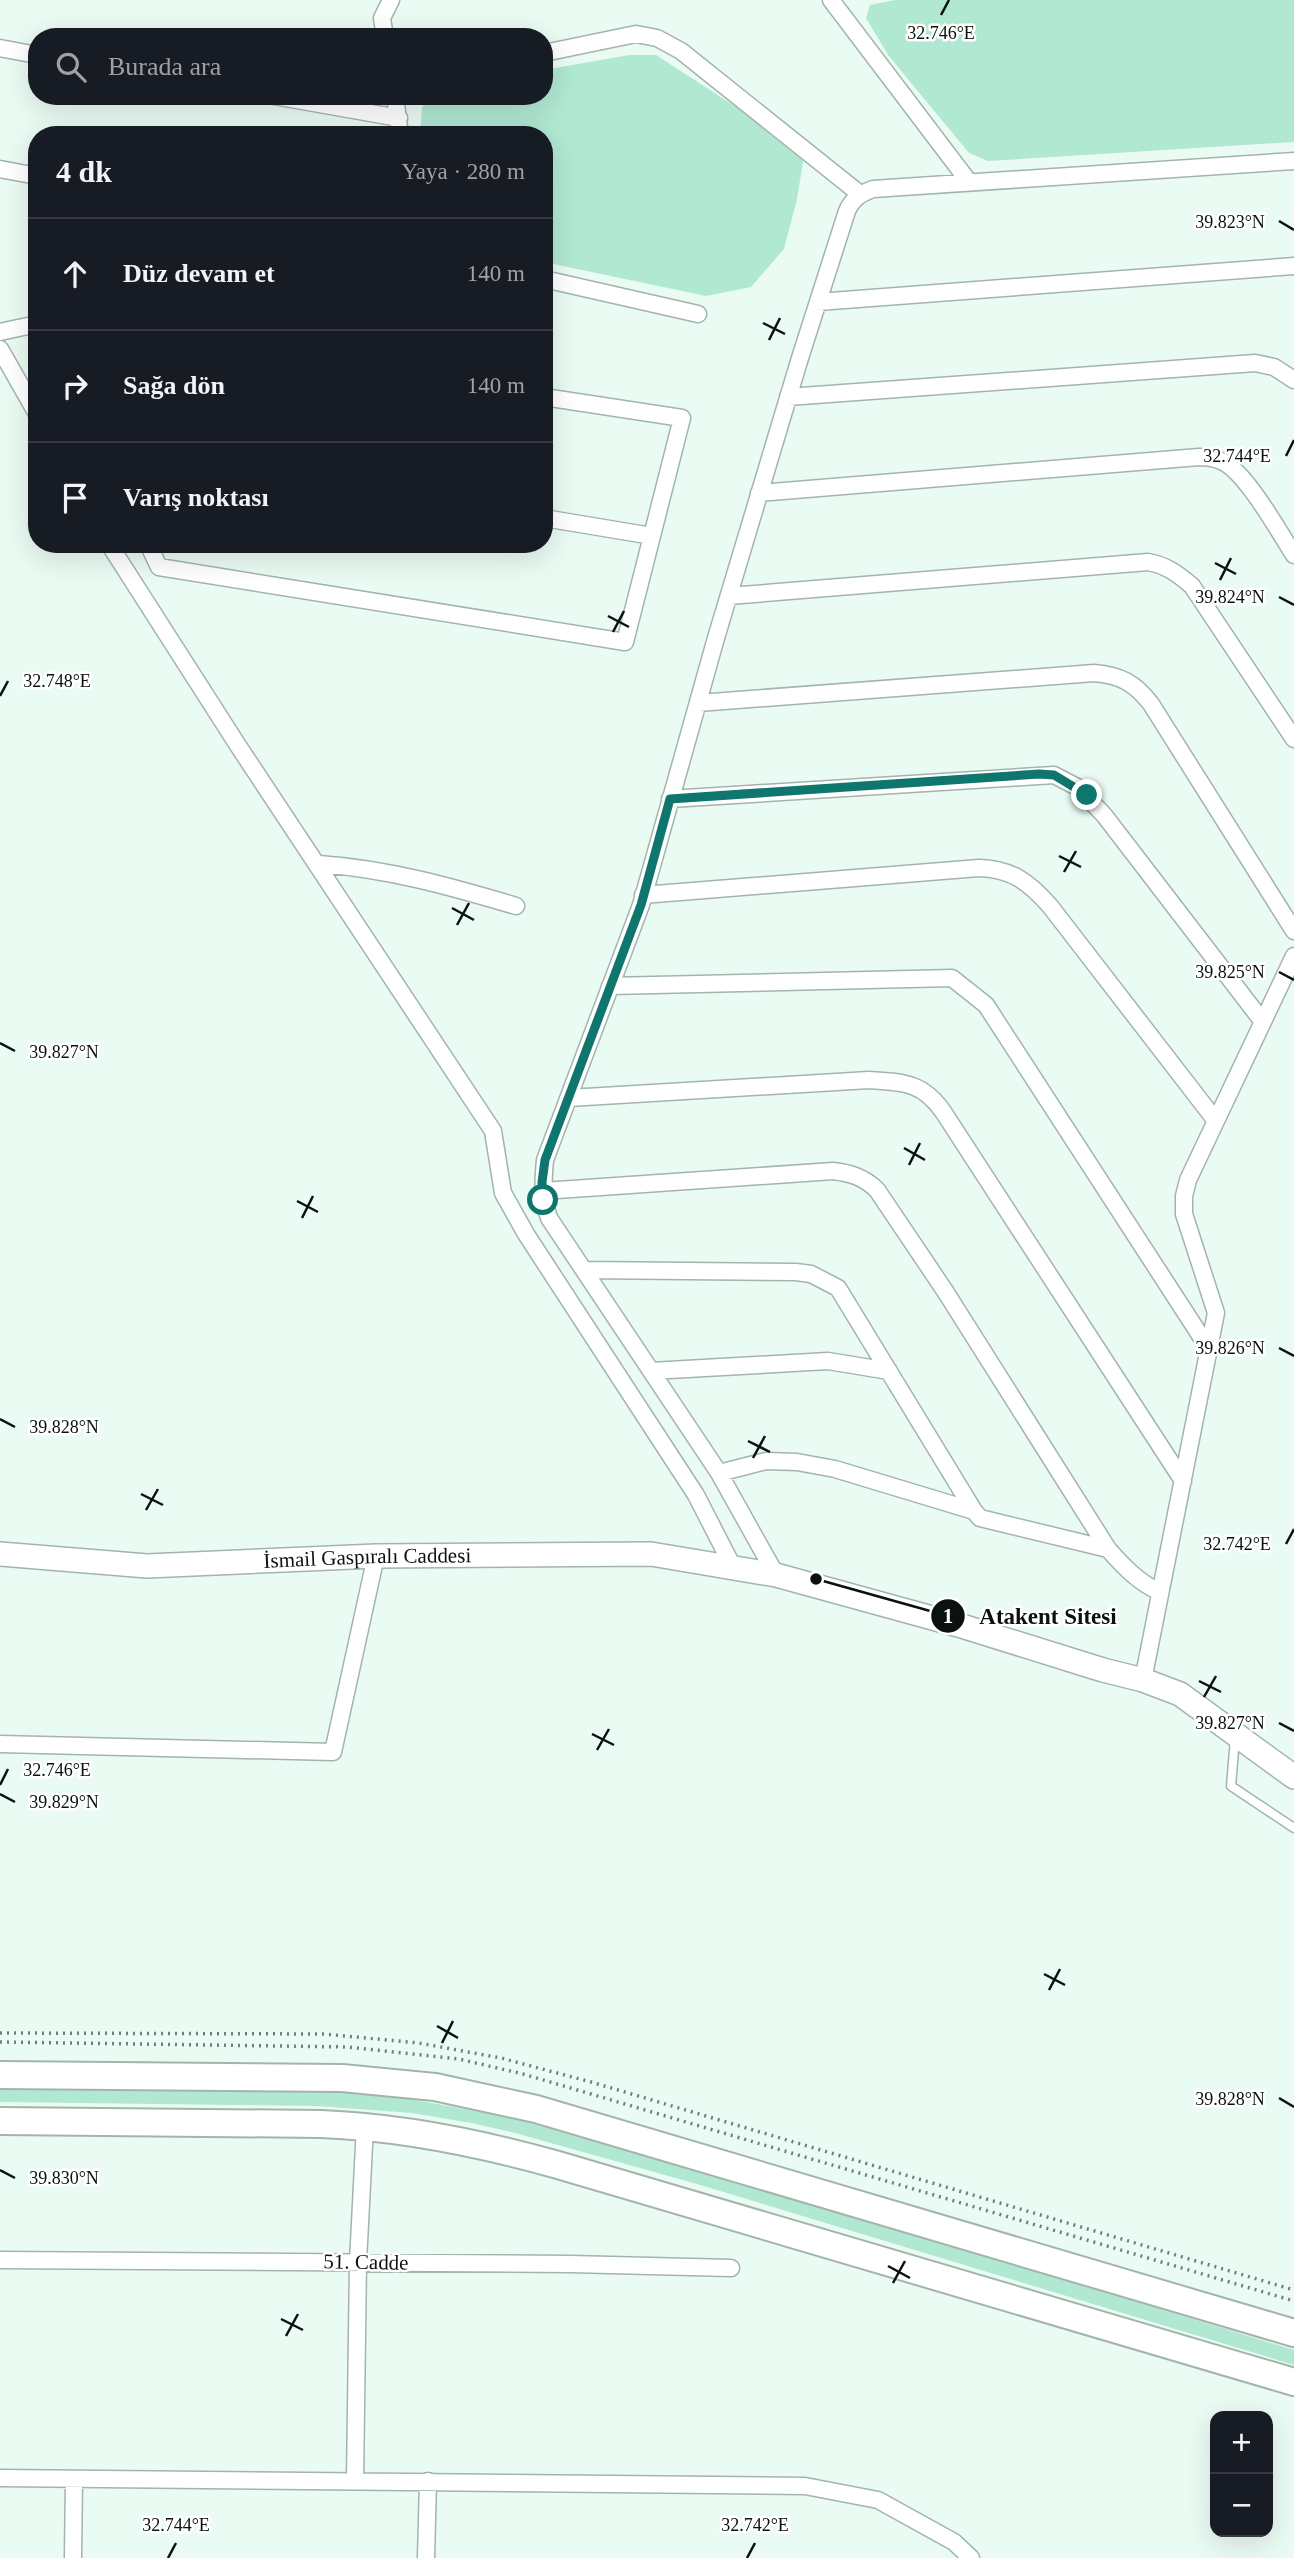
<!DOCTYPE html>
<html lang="tr">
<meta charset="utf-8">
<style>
:root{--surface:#171b24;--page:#20242c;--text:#f1f3f6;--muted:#9ea1a6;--line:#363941}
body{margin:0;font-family:"Times New Roman",serif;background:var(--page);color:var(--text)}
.controls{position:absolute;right:21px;bottom:21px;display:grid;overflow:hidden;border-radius:14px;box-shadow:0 7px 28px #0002}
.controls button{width:63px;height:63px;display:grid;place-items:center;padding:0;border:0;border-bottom:2px solid var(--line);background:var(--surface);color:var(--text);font:35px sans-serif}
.stop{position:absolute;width:21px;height:21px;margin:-16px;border:5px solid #0f766e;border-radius:50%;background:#fff}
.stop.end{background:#0f766e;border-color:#fff;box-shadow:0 2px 7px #0008}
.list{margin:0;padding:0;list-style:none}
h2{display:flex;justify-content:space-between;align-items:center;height:91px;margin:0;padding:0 28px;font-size:30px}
h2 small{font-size:23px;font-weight:400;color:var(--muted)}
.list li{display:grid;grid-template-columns:46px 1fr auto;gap:21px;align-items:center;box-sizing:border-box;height:112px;padding:0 28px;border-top:2px solid var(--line)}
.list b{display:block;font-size:26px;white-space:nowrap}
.list em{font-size:23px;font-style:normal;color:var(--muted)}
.icon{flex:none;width:38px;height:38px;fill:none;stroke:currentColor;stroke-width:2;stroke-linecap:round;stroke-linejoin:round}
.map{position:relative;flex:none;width:1294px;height:2558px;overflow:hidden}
.search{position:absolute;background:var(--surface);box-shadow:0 7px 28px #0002;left:28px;top:28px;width:525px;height:77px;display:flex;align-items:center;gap:18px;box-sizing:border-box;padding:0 24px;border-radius:28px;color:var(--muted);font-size:26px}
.panel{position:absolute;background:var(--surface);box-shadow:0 7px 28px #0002;left:28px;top:126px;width:525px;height:427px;border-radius:28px}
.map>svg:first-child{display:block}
</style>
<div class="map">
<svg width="1294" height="2558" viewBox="0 0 1294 2558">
<rect width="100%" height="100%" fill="#eafbf4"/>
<path fill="#b0e8d2" d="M895,0H1294V142L988,161L969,153L888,55L866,18L870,5Z
M629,55H656L758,121L804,156L797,199L784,249L751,287L706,296L544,262V135H420L422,107L433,96H544V70Z
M0,2088L326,2091L382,2094L509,2117L869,2220L1294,2350V2365L697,2184L515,2133L471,2123L412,2113L317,2106L0,2102Z"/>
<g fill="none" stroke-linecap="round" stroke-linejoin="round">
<g stroke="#a3b4ad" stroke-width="11">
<path id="service" d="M1235,1739L1231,1786L1294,1828"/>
</g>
<g stroke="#a3b4ad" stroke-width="19">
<path id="minor" d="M831,0L969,182
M385,37L382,18L391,0
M0,48L37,55
M544,53L636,34L657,38L681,51L860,194
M274,96L399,118
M395,96L400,135
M0,169L37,176
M544,279L698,314
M818,302L1294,266
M0,332L37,324
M0,349L37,414
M788,397L1255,363L1274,367L1294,380
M759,493L1199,457C1207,457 1214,458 1221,461C1245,470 1279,532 1294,555
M544,518L652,536
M109,544L237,744L493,1131L503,1193L526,1234L696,1495L734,1569
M148,544L159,567L625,642L682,418L544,397
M729,596L1148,562C1166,565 1178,574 1192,586L1294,739
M698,703L1094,673C1120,675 1135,683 1151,704L1294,931
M670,799L1054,775L1077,787L1104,815L1263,1022
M319,864C388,869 449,886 516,906
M643,895L979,868C1012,869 1029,882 1050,906L1216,1121
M610,986L952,978L986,1005L1209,1349
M569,1098L869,1080C903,1082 923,1082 944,1113L1183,1481
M543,1191L833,1171C850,1173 864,1177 877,1190L945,1291L1108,1549C1123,1566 1139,1583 1160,1592
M584,1270L796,1272L811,1274L838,1288L974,1511L980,1518L1108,1549
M651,1371L828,1361L889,1371
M719,1473L766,1461L797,1462L835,1469L974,1511
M776,1575L719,1473L549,1218C542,1197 543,1181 545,1160L641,905L716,638L800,358L847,211C853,198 860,194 873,189L1294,161
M1143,1680L1216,1313L1184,1214V1196L1188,1180L1294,956
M0,1744L333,1752L376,1556
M0,2260L570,2264L731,2268
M0,2478L805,2486L878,2500L954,2542L971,2558
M355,2481L358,2262L365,2126
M73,2558L74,2479
M426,2558L428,2481"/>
</g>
<g stroke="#a3b4ad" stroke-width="26">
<g id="secondary">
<path id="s1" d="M0,1554L147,1566L376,1556L651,1554L776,1575L965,1627L1103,1670L1143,1680L1180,1694L1294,1777"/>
</g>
</g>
<g stroke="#a3b4ad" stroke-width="30">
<path id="primary" d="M0,2075L342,2078L435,2087L536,2109L1294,2333
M0,2121L321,2124C402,2127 480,2143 558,2165L1294,2382"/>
</g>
<path stroke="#727d79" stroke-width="3.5" stroke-dasharray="2 5" stroke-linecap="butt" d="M0,2033L324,2034L419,2043L501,2058L591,2082L1294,2290
M0,2042L348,2047L459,2059L523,2074L1294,2301"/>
<use href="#service" stroke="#fff" stroke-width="8"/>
<use href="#minor" stroke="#fff" stroke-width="16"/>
<use href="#secondary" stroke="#fff" stroke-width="23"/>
<use href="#primary" stroke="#fff" stroke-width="26"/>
</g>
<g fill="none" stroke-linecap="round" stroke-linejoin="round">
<path stroke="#0f766e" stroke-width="9" d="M543,1200L542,1182L545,1160L641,905L670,799L1039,774L1054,775L1087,795"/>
</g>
<path fill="none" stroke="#0b110f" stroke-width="2.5" d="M941,15L949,0M1279,221L1294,230M763,323L785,334M769,340L780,318M1286,456L1294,440M1215,563L1236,574M1220,580L1231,558M1279,597L1294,605M608,616L629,627M613,632L624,611M0,696L8,681M1059,856L1081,867M1064,872L1076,851M452,908L474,920M457,925L469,903M1279,972L1294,980M0,1043L15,1051M904,1148L925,1160M909,1165L920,1143M297,1201L318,1212M302,1218L313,1196M1279,1348L1294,1356M0,1419L15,1427M748,1441L770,1452M753,1458L765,1436M141,1494L163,1505M146,1510L158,1489M1286,1544L1294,1529M1199,1681L1221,1692M1204,1697L1216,1676M1279,1723L1294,1731M592,1734L614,1745M597,1750L609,1729M0,1785L8,1769M0,1794L15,1802M1044,1974L1065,1985M1049,1990L1060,1969M437,2026L458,2038M442,2043L453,2021M1279,2098L1294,2107M0,2170L15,2178M888,2266L910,2278M893,2283L905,2261M281,2319L303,2330M286,2336L298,2314M168,2558L176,2543M747,2558L755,2543"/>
<g text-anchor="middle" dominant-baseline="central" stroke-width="5" stroke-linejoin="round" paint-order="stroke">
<g font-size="21" fill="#0b110f" stroke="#fff">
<text stroke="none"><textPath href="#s1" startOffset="368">İsmail Gaspıralı Caddesi</textPath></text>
<text transform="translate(366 2262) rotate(1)">51. Cadde</text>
</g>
</g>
<g font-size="18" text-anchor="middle" fill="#0b110f" stroke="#fff" stroke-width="5" stroke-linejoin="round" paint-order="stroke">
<text x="941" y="39">32.746°E</text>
<text x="1230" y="228">39.823°N</text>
<text x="1237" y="462">32.744°E</text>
<text x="1230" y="603">39.824°N</text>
<text x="57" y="687">32.748°E</text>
<text x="1230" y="978">39.825°N</text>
<text x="64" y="1058">39.827°N</text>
<text x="1230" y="1354">39.826°N</text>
<text x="64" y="1433">39.828°N</text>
<text x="1237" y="1550">32.742°E</text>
<text x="1230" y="1729">39.827°N</text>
<text x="57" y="1776">32.746°E</text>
<text x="64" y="1808">39.829°N</text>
<text x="1230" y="2105">39.828°N</text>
<text x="64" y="2184">39.830°N</text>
<text x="176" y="2531">32.744°E</text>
<text x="755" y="2531">32.742°E</text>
</g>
<path fill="none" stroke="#0b110f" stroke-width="2.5" d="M816 1579L948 1616"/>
<g fill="#0b110f" stroke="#fff" stroke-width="2.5">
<circle cx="816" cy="1579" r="7"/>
<circle cx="948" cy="1616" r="18"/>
</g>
<g font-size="21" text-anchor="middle" font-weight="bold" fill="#fff">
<text x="948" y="1623">1</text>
</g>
<g font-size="23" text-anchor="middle" font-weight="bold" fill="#0b110f" stroke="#fff" stroke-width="5" stroke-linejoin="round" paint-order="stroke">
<text x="1048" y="1624">Atakent Sitesi</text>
</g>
</svg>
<div class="controls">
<button>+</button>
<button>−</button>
</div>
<div class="stop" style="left:543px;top:1200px"></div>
<div class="stop end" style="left:1087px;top:795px"></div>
<div class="search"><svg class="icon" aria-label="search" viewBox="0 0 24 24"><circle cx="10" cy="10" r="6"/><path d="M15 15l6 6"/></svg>Burada ara</div>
<section class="panel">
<h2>4 dk<small>Yaya · 280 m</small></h2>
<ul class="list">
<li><svg class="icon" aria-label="ahead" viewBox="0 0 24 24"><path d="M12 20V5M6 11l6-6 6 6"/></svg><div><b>Düz devam et</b></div><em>140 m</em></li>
<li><svg class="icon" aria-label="right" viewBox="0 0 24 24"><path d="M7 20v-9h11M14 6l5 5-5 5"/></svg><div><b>Sağa dön</b></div><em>140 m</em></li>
<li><svg class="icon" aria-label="arrive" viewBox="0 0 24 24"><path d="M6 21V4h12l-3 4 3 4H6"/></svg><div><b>Varış noktası</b></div></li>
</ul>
</section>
</div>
